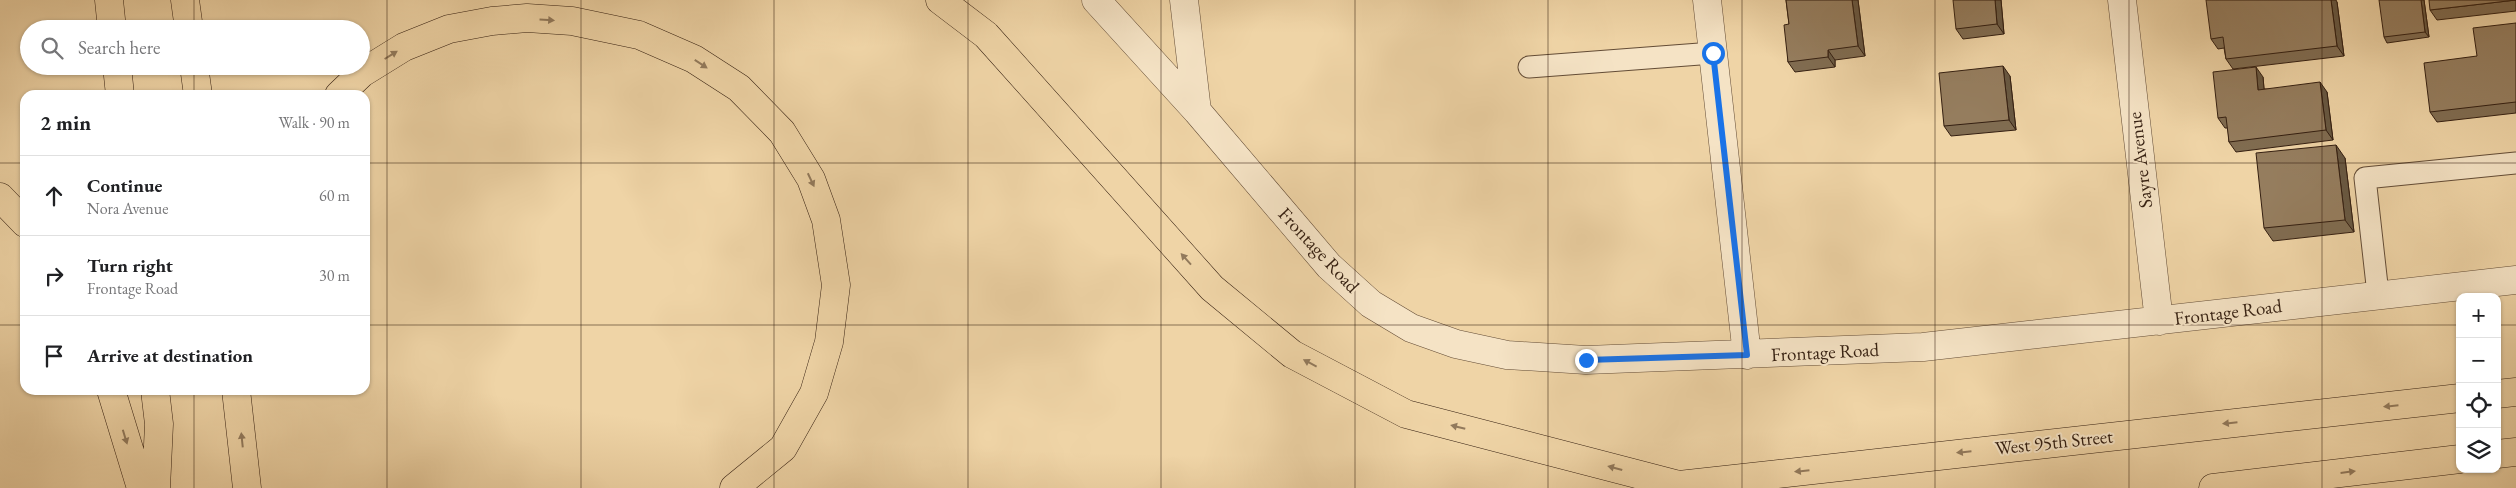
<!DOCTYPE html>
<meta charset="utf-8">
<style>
:root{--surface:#fff;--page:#f2f2f2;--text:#202124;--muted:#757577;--line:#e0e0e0}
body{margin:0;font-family:"EB Garamond",serif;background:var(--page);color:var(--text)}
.controls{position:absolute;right:15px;bottom:15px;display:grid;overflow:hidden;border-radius:10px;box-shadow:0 1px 4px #0004}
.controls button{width:45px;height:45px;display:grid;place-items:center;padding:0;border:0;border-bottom:1px solid var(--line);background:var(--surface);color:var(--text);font:25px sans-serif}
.stop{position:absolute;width:15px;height:15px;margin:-11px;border:4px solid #1a73e8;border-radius:50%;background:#fff}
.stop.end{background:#1a73e8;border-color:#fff;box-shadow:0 1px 5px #0008}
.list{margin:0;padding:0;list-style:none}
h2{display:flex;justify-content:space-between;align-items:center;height:65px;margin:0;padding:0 20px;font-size:21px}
h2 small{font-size:16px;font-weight:400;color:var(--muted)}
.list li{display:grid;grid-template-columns:32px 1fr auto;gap:15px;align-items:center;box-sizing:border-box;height:80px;padding:0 20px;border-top:1px solid var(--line)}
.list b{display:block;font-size:19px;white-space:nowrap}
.list p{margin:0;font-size:16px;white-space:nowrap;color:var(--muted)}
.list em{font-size:16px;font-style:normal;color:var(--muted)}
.icon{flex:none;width:28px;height:28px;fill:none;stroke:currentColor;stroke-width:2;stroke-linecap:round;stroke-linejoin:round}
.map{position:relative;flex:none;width:2516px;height:488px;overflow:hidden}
.search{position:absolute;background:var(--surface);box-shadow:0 1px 4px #0004;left:20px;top:20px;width:350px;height:55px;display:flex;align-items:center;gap:12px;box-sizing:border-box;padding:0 18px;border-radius:28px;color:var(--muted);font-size:19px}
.panel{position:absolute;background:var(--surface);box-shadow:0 1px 4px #0004;left:20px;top:90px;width:350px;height:305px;border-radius:15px}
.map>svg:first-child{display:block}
</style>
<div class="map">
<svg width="2516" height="488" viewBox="0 0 2516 488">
<rect width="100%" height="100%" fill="#efd4a6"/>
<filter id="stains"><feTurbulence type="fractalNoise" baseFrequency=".004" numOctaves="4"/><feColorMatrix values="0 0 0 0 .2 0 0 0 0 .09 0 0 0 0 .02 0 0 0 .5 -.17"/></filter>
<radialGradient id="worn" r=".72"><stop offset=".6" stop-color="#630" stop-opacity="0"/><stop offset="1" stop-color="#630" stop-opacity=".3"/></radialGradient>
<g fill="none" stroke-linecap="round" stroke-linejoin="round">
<g stroke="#634c36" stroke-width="23">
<path id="lane" d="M1529,67L1713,53
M2378,294L2365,178L2516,163"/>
</g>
<g stroke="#634c36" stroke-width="29">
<path id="street" d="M1096,0L1197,111L1329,266L1371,304L1411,328L1456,344L1507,355L1586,360L1923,347L2516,280
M1184,0L1197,111
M1707,0L1747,355
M2122,0L2159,321"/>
</g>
<g stroke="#341f11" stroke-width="29">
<path id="primary" d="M109,0L112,29
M185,0L189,29
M940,0L986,35L1212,288L1292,354L1406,414L1679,485
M117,66L120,95
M194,66L198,95
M339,95L362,73L404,47L449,29L492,21L527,18L572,21L639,35L694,59L739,88L782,132L811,179L826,220L836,285L829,342L814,393L783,448L734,488
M0,197L25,223
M111,390L141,488
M155,390L159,424L156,488
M236,390L247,488
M2497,394L2516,392
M2497,454L2516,452
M1661,487L2460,398
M2213,488L2460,459"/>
</g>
<use href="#lane" stroke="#f5e3c5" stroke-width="21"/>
<use href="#street" stroke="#f5e3c5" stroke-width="28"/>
<use href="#primary" stroke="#efd4a6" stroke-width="28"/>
</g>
<path fill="#806c51" stroke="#341f11" d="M1786,0H1858L1865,56L1835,60V67L1795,72L1788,62L1789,24Z
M2001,0L2004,34L1963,39L1956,29Z
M2424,0L2429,37L2387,43L2384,37Z
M2516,0V11L2437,20L2430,10Z
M2337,2L2344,56L2233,69L2226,59L2224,48L2218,49L2211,39Z
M2516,23V113L2437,122L2430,112L2477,56Z
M2010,76L2016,130L1951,136L1944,126Z
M2263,77L2264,89L2327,92L2333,140L2236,152L2229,142L2228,128H2225L2218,118Z
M2345,158L2354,232L2273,241L2264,228Z"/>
<path fill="#685842" stroke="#341f11" d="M1852,0H1858L1865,56L1858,46Z
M1995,0H2001L2004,34L1997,24Z
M2331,0H2336L2337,2L2344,56L2337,46Z
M2421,0H2424L2429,37L2425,32Z
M1828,50L1835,60V67L1828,57Z
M2003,66L2010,76L2016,130L2009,120Z
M2256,67L2263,77L2265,100L2258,90Z
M2320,82L2327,92L2333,140L2326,130Z
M2336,145L2345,158L2354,232L2345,220Z"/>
<path fill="#957d5e" stroke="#341f11" d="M1786,0H1852L1858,46L1828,50V57L1788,62L1784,25L1789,24Z
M1953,0H1995L1997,24L1956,29Z
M2206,0H2331L2337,46L2226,59L2223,37L2211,39Z
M2379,0H2421L2425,32L2384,37Z
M2429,0H2516L2430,10Z
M2516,23V102L2430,112L2424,63L2477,56L2473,28Z
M2003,66L2009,120L1944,126L1939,73Z
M2256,67L2258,90L2320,82L2326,130L2229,142L2226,117L2218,118L2213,72Z
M2336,145L2345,220L2264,228L2256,153Z"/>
<defs><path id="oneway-solid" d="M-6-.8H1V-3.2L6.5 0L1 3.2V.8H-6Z" transform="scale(1.25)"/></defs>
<g fill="#927a5c">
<use href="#oneway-solid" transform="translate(547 20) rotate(4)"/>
<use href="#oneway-solid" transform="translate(391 55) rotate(-32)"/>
<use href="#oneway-solid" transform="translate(701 64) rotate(33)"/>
<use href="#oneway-solid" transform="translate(811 180) rotate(65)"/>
<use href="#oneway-solid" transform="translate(1186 259) rotate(-132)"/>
<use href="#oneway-solid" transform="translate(1310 363) rotate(-152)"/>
<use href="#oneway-solid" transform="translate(2391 406) rotate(174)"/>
<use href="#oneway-solid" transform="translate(2230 423) rotate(174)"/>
<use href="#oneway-solid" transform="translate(1458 427) rotate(-166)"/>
<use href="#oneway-solid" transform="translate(125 437) rotate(73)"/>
<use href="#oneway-solid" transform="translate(242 440) rotate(-96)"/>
<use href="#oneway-solid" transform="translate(1964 452) rotate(174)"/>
<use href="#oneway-solid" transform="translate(1615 468) rotate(-165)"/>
<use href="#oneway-solid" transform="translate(1802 471) rotate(174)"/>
<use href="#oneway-solid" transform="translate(2348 472) rotate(-7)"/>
</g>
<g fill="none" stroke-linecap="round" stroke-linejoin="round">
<path stroke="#1a73e8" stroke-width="6" d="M1586,360L1747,355L1713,53"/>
</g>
<path fill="none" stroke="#341f11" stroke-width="1" stroke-opacity="0.55" d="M194,0V29M387,0V488M581,0V488M774,0V488M968,0V488M1161,0V488M1355,0V488M1548,0V488M1742,0V488M1935,0V488M2129,0V488M2322,0V488M194,66V95M0,163H25M365,163H2516M0,325H25M365,325H2460M2497,325H2516M194,390V488"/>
<g text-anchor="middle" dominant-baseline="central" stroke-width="4" stroke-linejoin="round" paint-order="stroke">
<g font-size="19" fill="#341f11" stroke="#f5e3c5">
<text transform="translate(2140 160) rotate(-97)">Sayre Avenue</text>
<text transform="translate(1319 250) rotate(47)">Frontage Road</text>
<text transform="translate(2228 312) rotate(-7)">Frontage Road</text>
<text transform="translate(1825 352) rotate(-3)">Frontage Road</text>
<text transform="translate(2054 442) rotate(-6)">West 95th Street</text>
</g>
</g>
<rect width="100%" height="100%" filter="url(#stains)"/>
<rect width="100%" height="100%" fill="url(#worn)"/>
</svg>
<div class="controls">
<button>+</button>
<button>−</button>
<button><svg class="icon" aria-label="locate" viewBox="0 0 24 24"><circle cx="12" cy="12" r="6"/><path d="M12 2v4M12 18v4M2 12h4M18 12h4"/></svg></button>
<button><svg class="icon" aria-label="layers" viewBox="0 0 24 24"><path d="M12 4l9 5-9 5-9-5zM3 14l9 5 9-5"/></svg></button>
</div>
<div class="stop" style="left:1713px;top:53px"></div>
<div class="stop end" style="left:1586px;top:360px"></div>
<div class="search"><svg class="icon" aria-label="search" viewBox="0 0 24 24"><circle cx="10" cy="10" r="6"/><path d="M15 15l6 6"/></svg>Search here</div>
<section class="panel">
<h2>2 min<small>Walk · 90 m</small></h2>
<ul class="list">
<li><svg class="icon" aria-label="ahead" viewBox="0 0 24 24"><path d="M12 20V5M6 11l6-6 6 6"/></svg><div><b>Continue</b><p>Nora Avenue</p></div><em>60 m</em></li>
<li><svg class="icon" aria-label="right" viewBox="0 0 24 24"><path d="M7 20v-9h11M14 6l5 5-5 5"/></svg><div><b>Turn right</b><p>Frontage Road</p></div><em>30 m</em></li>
<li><svg class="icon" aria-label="arrive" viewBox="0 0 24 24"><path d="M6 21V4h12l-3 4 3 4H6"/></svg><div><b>Arrive at destination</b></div></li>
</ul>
</section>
</div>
